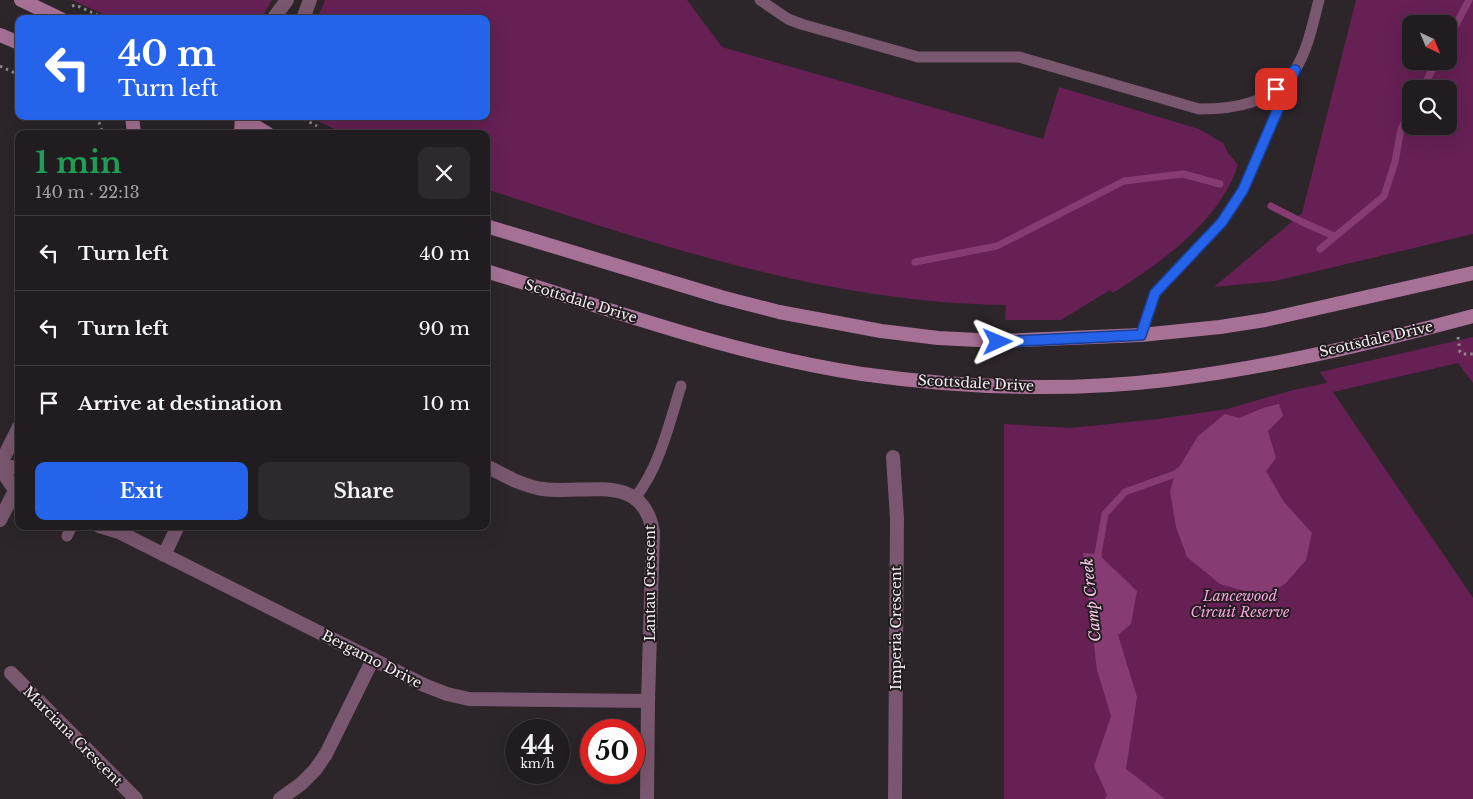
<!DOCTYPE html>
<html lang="en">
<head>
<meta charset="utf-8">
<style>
	:root { --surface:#211c20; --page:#2d292d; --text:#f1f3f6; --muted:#a2a1a5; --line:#3e3a3e; --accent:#2563eb }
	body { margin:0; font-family:"Libre Baskerville",serif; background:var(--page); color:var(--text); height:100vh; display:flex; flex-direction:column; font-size:19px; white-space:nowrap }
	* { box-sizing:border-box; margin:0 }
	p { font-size:16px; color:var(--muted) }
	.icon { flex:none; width:28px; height:28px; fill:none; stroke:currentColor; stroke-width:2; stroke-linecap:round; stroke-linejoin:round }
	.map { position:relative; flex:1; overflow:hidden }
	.sheet { position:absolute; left:15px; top:130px; width:475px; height:400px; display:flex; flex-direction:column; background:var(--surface); border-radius:10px; box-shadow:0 5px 20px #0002,0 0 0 1px var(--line) }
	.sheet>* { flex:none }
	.hud { position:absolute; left:15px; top:15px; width:475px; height:105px; border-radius:10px; box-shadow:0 5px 20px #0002,0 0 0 1px var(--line); background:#2563eb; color:#fff; overflow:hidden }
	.needle { width:32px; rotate:136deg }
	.tools { position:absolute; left:1402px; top:15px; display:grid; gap:10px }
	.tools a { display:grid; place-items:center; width:55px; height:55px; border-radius:10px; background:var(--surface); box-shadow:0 5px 20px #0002,0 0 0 1px var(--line); font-size:25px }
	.speed { position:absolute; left:505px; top:719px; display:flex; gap:10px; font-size:25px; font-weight:700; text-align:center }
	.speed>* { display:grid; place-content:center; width:65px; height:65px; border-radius:50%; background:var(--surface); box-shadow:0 5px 20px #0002,0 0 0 1px var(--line); line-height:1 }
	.speed small { font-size:12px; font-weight:400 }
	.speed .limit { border:8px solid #d22; background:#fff; color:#111 }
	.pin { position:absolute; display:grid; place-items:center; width:42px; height:42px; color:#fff; margin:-21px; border-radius:10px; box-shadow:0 2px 8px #0006 }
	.me { position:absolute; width:55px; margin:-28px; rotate:89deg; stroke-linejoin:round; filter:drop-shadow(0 0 4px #0008) }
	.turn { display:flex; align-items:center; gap:18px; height:105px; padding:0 20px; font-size:22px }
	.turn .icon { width:65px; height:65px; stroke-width:2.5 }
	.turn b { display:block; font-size:35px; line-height:42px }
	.round { display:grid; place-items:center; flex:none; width:52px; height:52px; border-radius:10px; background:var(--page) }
	.head { display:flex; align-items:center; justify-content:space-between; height:85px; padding:0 20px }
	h1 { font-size:30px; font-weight:700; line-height:38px; color:#1e9e55 }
	.action { display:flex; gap:10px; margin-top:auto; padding:10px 20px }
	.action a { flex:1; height:58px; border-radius:10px; background:var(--accent); color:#fff; font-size:20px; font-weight:700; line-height:58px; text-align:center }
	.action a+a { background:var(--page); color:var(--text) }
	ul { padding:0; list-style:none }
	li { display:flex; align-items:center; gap:15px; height:75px; padding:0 20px; border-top:1px solid var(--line) }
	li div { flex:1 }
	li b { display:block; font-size:19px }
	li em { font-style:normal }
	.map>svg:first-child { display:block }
	.green { fill:#662054; fill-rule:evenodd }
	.water { fill:#863c72 }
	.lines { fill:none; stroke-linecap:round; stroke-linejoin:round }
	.stream { stroke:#863c72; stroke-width:7 }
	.path { stroke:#8e888c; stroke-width:3; stroke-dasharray:2.5 4; stroke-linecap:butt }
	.service { stroke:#79576e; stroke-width:11 }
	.minor { stroke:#79576e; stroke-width:14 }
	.tertiary { stroke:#79576e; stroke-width:14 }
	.secondary { stroke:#a67195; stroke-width:14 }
	.route-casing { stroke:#184099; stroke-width:12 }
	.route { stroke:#2563eb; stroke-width:9 }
	.labels { text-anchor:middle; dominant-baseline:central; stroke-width:4; stroke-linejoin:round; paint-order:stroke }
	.street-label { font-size:14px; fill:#f5f0f3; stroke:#231c20 }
	.park-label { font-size:14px; font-style:italic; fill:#f6a3dc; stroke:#231c20 }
	.water-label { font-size:15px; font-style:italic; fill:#f9ceea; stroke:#231c20 }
</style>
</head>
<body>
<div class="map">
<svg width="1473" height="799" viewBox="0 0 1473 799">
	<rect width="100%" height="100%" fill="#2c252a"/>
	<path class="green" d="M72,0h200l-11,19h-147z
		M325,0h362l35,47 321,92 16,-52 140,42 24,14 5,10 10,12c-19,57 -76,97 -125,128l-3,-3 -49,30h-56l1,-15c-179,-2 -351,-61 -520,-116v-55h-141l-38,-18h179v-97h-169z
		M1356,0h117v234l-198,47 -61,6 88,-74zM1411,24h38v37h-38zM1411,89h38v37h-38z
		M1473,337v46l-15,-20 -125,29 140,206v201h-469v-375l67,4 87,-9 69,-10 66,-19 34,-7 -7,-11z"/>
	<path class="water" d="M1279,404l4,12 -15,15 8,27 -10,13 18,31 28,31 -6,27 -20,23 -20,14 -46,-13 -33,-27 -11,-30 -6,-36 5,-17 23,-38 27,-22 14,4 24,-10z
		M1083,553l15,1 39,37 -6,33 -13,11 19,62 -11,72 39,30h-60l2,-4 -13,-29 17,-50 -14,-46z"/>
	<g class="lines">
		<path class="stream" d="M1449,38l20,-38
			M1422,89l15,-28
			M1271,206l31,16 32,14
			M1320,249l64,-53 11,-34 6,-33 10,-20
			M915,262l82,-16 127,-65 59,-7 37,10
			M1099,561l-1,-7 7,-40 20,-22 50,-18 7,-5"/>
		<path class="path" d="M72,6l4,-1 30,14
			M0,66l19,9
			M97,116l6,18
			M298,116l19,10
			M1458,337l2,15 3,2h10"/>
		<path class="service" d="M760,0l28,19 13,5 117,33h101l180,52c37,0 74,-6 96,-39 13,-20 18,-48 24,-70
			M1141,335l14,-42 67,-71 21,-32 49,-113
			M635,498c25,-32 34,-74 46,-112
			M67,536l5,-10"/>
		<path class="minor" d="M273,19l14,-19
			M303,19l7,-19
			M893,457l4,62 -2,280
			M0,466l19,2
			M486,466c18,9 36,20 57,23 43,6 100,-18 110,43l-5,169 -1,98
			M0,468l15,22 4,2
			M99,526l20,6 305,153 23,9 22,5 179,2
			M164,555l14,-29
			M11,673l125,126
			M280,799l21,-15 14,-14 11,-16 47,-95"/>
		<path class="tertiary" d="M0,465l19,-38
			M0,520l19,-37"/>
		<path class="secondary" d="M21,0l40,19
			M0,35l19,8
			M132,116l2,18
			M242,118l26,16
			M241,134l1,-18
			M486,226l235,71 58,15 102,19 57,7 60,3 143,-6 79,-8 45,-7 208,-47
			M486,271c124,38 248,84 376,103 100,14 203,18 304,6 103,-12 206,-37 307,-64"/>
	</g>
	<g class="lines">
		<defs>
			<path id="route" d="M998,342l143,-7 14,-42 67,-71 21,-32 52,-120 -19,19"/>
		</defs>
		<use href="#route" class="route-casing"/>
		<use href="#route" class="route"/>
	</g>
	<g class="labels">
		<g class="street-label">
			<text transform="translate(581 301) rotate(17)">Scottsdale Drive</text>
			<text transform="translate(1376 339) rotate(-13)">Scottsdale Drive</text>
			<text transform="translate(976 383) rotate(3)">Scottsdale Drive</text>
			<text transform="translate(650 583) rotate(-90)">Lantau Crescent</text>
			<text transform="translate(896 628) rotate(-90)">Imperia Crescent</text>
			<text transform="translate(372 659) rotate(27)">Bergamo Drive</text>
			<text transform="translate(73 736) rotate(45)">Marciana Crescent</text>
		</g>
		<g class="park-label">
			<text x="1240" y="596">Lancewood<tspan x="1240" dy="16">Circuit Reserve</tspan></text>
		</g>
		<g class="water-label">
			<text transform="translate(1091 600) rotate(-96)">Camp Creek</text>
		</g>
	</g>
</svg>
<div class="tools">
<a><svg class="needle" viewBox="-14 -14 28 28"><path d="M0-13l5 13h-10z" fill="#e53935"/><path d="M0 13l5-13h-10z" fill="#a2a1a5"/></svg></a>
<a><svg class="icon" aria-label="search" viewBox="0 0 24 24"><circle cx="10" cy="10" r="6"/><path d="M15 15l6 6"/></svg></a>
</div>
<div class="speed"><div>44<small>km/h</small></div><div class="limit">50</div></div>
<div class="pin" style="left:1276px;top:89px;background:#d93025"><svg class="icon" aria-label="arrive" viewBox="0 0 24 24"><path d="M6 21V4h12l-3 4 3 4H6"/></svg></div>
<svg class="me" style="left:998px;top:342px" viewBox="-20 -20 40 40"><path d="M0-17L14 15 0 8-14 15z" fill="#2563eb" stroke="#fff" stroke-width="4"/></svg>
<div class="hud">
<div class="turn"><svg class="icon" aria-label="left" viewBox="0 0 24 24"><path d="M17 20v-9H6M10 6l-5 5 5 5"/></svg><div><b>40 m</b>Turn left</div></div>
</div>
<section class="sheet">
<div class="head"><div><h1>1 min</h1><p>140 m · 22:13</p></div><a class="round"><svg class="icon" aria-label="close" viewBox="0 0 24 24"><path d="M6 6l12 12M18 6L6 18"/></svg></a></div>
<ul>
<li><svg class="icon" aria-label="left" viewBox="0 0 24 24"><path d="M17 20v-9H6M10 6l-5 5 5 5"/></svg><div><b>Turn left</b></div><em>40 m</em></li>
<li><svg class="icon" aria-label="left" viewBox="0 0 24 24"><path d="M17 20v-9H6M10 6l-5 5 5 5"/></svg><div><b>Turn left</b></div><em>90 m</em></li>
<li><svg class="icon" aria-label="arrive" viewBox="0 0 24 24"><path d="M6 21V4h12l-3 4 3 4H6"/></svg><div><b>Arrive at destination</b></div><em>10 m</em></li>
</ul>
<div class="action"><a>Exit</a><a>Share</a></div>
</section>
</div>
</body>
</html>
